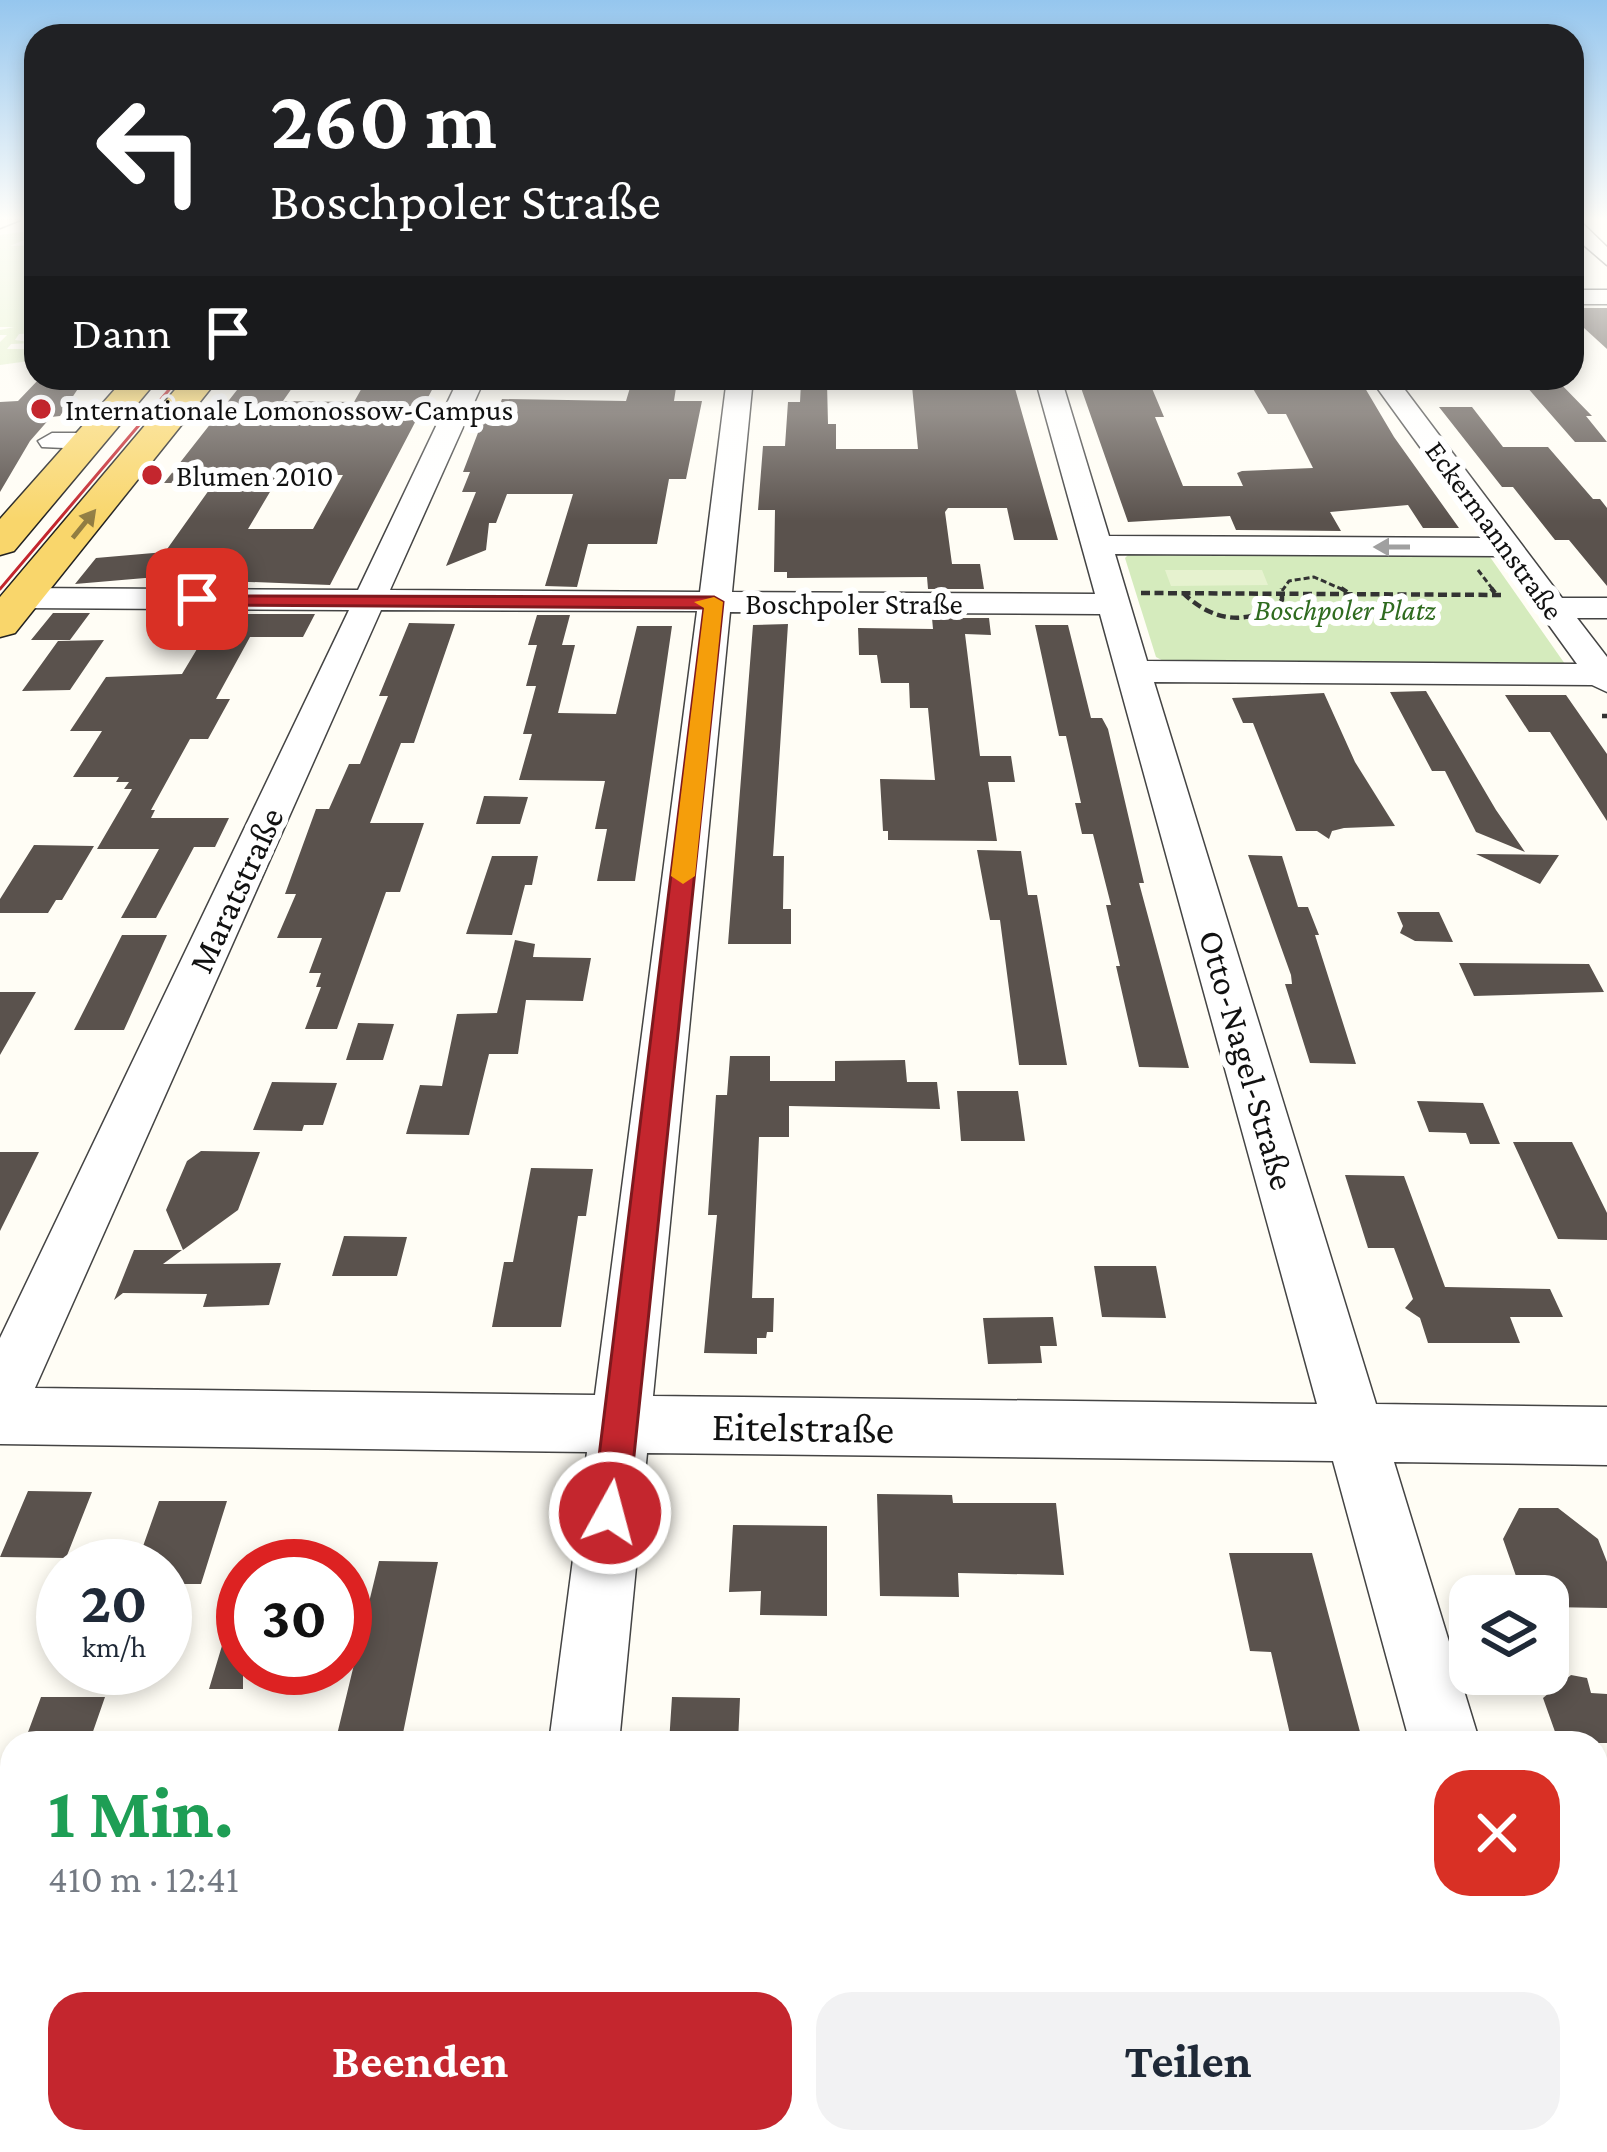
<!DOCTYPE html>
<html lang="de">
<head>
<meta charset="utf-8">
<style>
	:root { --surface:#fff; --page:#f2f2f3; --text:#1f2937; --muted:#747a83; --accent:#c4262e }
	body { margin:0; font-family:"Crimson Pro",serif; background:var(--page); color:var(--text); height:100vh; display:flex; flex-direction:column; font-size:45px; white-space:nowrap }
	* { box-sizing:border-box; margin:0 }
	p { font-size:39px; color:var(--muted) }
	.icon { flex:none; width:66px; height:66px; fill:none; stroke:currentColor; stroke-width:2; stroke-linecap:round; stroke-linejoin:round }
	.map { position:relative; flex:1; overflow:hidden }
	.sheet { position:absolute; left:0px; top:1731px; width:1608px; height:423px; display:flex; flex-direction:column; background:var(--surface); border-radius:36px 36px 0 0; box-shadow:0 6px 18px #0003 }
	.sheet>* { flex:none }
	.hud { position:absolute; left:24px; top:24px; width:1560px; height:366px; border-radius:36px; box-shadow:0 6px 18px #0003; background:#202124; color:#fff; overflow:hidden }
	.tools { position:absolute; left:1449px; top:1575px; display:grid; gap:24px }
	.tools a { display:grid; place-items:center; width:120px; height:120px; border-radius:24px; background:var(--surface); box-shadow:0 6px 18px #0003; font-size:60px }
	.speed { position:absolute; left:36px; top:1539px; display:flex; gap:24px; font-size:60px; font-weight:700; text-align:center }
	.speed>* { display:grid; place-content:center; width:156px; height:156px; border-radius:50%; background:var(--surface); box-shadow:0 6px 18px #0003; line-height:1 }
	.speed small { font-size:30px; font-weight:400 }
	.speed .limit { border:18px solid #d22; background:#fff; color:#111 }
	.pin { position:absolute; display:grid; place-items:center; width:102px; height:102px; color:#fff; margin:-51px; border-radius:24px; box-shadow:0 6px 18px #0006 }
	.me { position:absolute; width:132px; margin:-66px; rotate:7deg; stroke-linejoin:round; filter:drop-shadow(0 0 9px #0008) }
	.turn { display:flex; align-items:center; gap:42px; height:252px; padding:0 48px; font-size:54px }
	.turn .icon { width:156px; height:156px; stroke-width:2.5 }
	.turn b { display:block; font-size:84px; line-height:102px }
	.then { display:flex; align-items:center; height:114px; padding:0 48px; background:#0003; gap:24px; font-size:45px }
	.round { display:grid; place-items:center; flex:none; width:126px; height:126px; border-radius:36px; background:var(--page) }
	.head { display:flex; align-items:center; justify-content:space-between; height:204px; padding:0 48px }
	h1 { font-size:72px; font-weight:700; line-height:90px; color:#1e9e55 }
	.cta { display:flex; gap:24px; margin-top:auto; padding:24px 48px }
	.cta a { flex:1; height:138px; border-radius:36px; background:var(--accent); color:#fff; font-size:48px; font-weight:700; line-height:138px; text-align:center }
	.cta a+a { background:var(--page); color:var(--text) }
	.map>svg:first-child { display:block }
	.green { fill:#d5ebbd }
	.pitch { fill:#e6f2cf }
	.building { fill:#5a524d; fill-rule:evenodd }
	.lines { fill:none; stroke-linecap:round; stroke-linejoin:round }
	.minor-casing { stroke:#444; stroke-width:3 }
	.major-casing { stroke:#222; stroke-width:3 }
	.path-far1 { stroke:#333; stroke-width:3; stroke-dasharray:6 3; stroke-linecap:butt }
	.path { stroke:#333; stroke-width:4.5; stroke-dasharray:9 4.5; stroke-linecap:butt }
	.minor { fill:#fff; fill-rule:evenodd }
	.major { fill:#f9d66b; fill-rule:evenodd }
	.tram { stroke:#c4262e; stroke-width:3 }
	.oneway { fill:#917d42 }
	.oneway2 { fill:#a0a0a0 }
	.route { fill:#c4262e; stroke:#7f191e; stroke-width:3 }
	.slow { fill:#f59e0b }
	.poi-dot { fill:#c4262e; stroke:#fff; stroke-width:4.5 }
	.labels { text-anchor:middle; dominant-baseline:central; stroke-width:12; stroke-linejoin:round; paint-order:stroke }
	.far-poi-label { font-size:30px; fill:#111; stroke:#fff; text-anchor:start }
	.far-street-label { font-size:30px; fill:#111; stroke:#fff }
	.far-park-label { font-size:30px; font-style:italic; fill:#2f6b1f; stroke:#fff }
	.street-label { font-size:36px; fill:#111; stroke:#fff }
	.near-street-label { font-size:42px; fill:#111; stroke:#fff }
</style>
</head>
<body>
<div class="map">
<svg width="1607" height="2152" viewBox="0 0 1607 2152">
	<rect width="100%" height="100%" fill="#fffdf5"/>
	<path class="green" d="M1131,552l352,2 7,3 75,107 -398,-1 -11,-6 -31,-99z"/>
	<path class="pitch" d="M36,230v5l-26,11 26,-1v80l-12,3h12v5l-17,1 -4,6 21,3 -25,1 -4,5h29v11l-36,5v-23l7,-7h-7v-5l14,-3h-14v-92z
		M1165,570h97l6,15 -97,1z"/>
	<path class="building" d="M1572,308h35v41l-35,-32z
		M40,378h45l-25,38 -9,1 -21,24 -30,51v-90l18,-1z
		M1519,378h36l37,38h-6l21,26h-32z
		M256,381h41l-14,20 71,1 9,-16h71l-104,199 -185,-7 -70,6 21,-26 69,-6 49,-69h-50l73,-93h13zM280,475h63l-30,54h-65z
		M632,381h45l-3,20h28l-16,78h-17l-12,65h-69l-11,43 -32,-1 28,-92h-66l-11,29h-7l-3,27 -40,16 30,-74h-14l8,-20h-7l26,-68h11l2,-5 124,2z
		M801,383h26l1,41h8v25h82l-6,-63 102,-1 44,155h-44l-7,-32h-59l-3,4 7,52h28l4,25h-56l-1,-12 -140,1v-6h-13l1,-62h-17l5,-64h22l3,-44h12z
		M1080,385l71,1 13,31h-9l28,69h60l-6,-13 5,-2 71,-3 -27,-54h-18l-16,-27 113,1 29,49 65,91h-36l-15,-23 -78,7 11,19 -105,-1 -6,-14 -102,6z
		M1439,407h33l31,40h45l45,52h7l7,9v78l-38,-46h-14l-42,-53h-11z
		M53,613h37l-20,27h-39z
		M218,614h97l-12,23h-53l-34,62h14l-22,40h-18l-39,71h4l-4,8h78l-14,29h-21l-38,71h-35l38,-69h-62l35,-60h-8l5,-7h-13l3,-5h-46l29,-46h-32l36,-54 76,-3z
		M537,615h33l-8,30h13l-17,68 58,1 21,-88h35l-37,255h-38l10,-52h-12l10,-48 -86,-1 13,-46h-9l13,-48h-10l11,-41h-9z
		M932,618h57l2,17 -26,-1 15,122h31l4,26h-27l9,59 -109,-1v-9h-5l-3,-52 55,1 -7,-72h-18l-1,-25h-28l-4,-28h-18l-1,-27 75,1z
		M409,623l46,1 -41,119h-13l-31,80h54l-24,69h-14l-49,137h-32l16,-42h-5l5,-14h-12l13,-35h-45l19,-44h-11l31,-85h13l20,-45h11l28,-68h-9z
		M788,624l-15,232h11l-1,53h8v35h-63l25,-319z
		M1035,625h33l23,93h11l6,11 36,154h-5l50,185 -50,-1 -23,-101h4l-14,-61h5l-18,-71h-11l-7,-31h6l-15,-67h-7z
		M104,640l-34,50 -48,1 36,-50z
		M1426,691l70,119 29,42 -49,-20 -31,-61h-13l-42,-79z
		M1324,693l31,69 40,64 -51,2 -12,3 -3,8 -12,-8h-21l-43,-108h-10l-11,-25z
		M1505,695h61l41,59v67l-57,-89h-21z
		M484,796l44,1 -8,27h-44z
		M34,845l60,1 -32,54h-6l-8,13h-48v-14z
		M977,850l44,1 7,44h9l30,170h-48l-19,-145h-10z
		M1476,854l83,1 -19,29z
		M1248,855l34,1 16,51h10l11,28h-4l41,129 -46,-1 -25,-79h7l-1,-9z
		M492,856h46l-6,29h-7l-13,50 -46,-1z
		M1397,912h42l14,30 -38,-1 -15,-8 3,-7z
		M122,935h45l-43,95h-50z
		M515,940l20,4 -2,13 58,1 -8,43 -57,-1 -8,54h-29l-20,81 -63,-1 14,-49 22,1 15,-72 40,-1z
		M1459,963l130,1 15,28 -130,4z
		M0,992h36l-36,63z
		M358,1023l36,1 -11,36h-37z
		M730,1056h40v25h65v-20l70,-1 2,22h30l3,27 -151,-3v31h-30l-7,161h22l-1,34h-6l-1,6h-9v16l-53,-1 13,-138h-9l8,-120h11z
		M272,1082l65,1 -14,42h-19l-2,6 -49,-1z
		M957,1091h61l7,50h-64z
		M1417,1101l66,2 17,41h-30l-4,-11 -37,-1z
		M1513,1142h59l35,71v27l-49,-1z
		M201,1151l59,1 -22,58 -55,40 -17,-40 21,-49z
		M0,1152h39l-39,79z
		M531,1168l62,1 -7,47h-8l-17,111h-69l12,-65h9z
		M1345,1175l59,1 41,111 105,2 13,28h-53l10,26h-92l-8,-25 -15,-10 8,-9 -19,-51h-26z
		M344,1236l63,1 -10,39h-65z
		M134,1250h48l-19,14 118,-1 -12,42 -66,2 4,-13 -84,-1 -9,7z
		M1094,1266h62l10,52 -64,-1z
		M1053,1317l4,29h-17l2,17 -54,1 -5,-46z
		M28,1491l64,1 -26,66 -66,-1z
		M877,1494l75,1 1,8h103l8,72 -106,-2 1,24 -79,-1z
		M159,1501h68l-26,83h-36v-18h-29z
		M1519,1508h39l40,31 9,23v46l-59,-1v-11h-25l-20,-57z
		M733,1525l94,1v90l-67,-1 1,-24 -32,1z
		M1229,1553h83l51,190h-71l-21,-91 -21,-1z
		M379,1561l59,1 -37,181h-66z
		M236,1599l7,1v89h-34z
		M1571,1675l16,3 4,15 16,1v49h-48l-16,-45z
		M41,1697h64l-16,46h-65z
		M672,1697l68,1 -2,45h-69z"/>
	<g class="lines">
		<defs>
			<path id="minor" d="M0,220h20l-20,8z
				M1572,220h7l28,27v18l-35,-30z
				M1572,290h35v14h-35z
				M459,378h26l-95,212 310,2 27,-214h26l-21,214 363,2 -60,-216h26l48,158 377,2 -116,-160h26l166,220h45v20h-30l30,39v35l-15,-7 -438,-3 222,722 231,3v58l-213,-3 86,281h-70l-77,-282 -686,-8 -28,290h-70l38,-291 -587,-8v-106l349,-728 -327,-2 -16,-10 16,-10 336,2zM1115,554l384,2 78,108 -430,-3zM381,610l316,1 -102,784 -560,-7zM730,612l370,2 217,790 -664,-8z
				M52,433h35l14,8 -14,8 -45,-2 -4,-6z
				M1596,2126l10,26h-84l-3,-10h77z
				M496,2142h84l-1,10h-84z"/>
			<path id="major" d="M125,378h34l-145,173 -14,4v-36z
				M185,378h34l-204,255 -15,4v-40z"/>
		</defs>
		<use href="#minor" class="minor-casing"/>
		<use href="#major" class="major-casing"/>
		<path class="path-far1" d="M1478,570l16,21
			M1282,591l7,-10 25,-4 32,14"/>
		<path class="path" d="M1341,588l6,4
			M1491,588l4,5
			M1141,593l364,2
			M1183,593c30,29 66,34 99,7v-12
			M1602,716h5"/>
		<use href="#minor" class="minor"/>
		<use href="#major" class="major"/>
		<path class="tram" d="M0,589l179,-211"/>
	</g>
	<defs><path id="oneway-solid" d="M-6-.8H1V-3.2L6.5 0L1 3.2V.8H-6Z" transform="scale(3)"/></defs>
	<use class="oneway" href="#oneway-solid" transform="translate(84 524) rotate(-51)"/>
	<use class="oneway2" href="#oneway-solid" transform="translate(1392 547) rotate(-180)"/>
	<linearGradient id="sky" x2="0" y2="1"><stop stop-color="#95c6ee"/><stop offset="0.42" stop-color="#fffefa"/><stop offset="1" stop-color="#fffefa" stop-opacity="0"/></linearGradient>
	<rect width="1607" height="521" fill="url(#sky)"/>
	<path class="route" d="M191,596l523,1 9,5 -95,911 -6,12 -12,6 -13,-6 -5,-12 112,-905 -507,-3 -9,-6z"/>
	<path class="slow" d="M714,597l9,5 -28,274 -12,8 -12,-8 33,-268 -10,-6z"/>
	<g class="poi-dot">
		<circle cx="41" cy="409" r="12"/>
		<circle cx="152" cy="475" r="12"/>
	</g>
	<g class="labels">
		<g class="far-poi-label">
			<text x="65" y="409">Internationale Lomonossow-Campus</text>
			<text x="176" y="475">Blumen 2010</text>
		</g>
		<g class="far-street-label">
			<text transform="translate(1495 530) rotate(54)">Eckermannstraße</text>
			<text x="854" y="603">Boschpoler Straße</text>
		</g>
		<g class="far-park-label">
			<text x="1345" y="609">Boschpoler Platz</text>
		</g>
		<g class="street-label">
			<text transform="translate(236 890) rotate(-65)">Maratstraße</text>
			<text transform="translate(1247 1060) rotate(74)">Otto-Nagel-Straße</text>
		</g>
		<g class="near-street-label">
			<text transform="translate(803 1427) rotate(1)">Eitelstraße</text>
		</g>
	</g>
</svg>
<div class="tools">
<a><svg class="icon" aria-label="layers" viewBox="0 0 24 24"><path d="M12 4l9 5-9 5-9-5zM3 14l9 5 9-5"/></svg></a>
</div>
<div class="speed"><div>20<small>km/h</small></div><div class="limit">30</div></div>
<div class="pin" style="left:197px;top:599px;background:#d93025"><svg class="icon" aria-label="arrive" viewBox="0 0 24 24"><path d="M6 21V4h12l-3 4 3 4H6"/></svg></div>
<svg class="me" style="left:610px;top:1513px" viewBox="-20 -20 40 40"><circle r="17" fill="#c4262e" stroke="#fff" stroke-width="3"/><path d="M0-11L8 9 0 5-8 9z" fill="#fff"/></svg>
<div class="hud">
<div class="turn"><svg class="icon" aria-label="left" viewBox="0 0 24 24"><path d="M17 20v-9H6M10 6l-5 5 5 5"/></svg><div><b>260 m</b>Boschpoler Straße</div></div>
<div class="then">Dann<svg class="icon" aria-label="arrive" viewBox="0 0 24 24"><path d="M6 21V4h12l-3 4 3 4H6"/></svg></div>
</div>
<section class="sheet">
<div class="head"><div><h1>1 Min.</h1><p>410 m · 12:41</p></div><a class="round" style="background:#d93025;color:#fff"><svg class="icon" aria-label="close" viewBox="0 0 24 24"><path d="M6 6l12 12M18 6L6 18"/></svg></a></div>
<div class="cta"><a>Beenden</a><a>Teilen</a></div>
</section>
</div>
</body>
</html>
